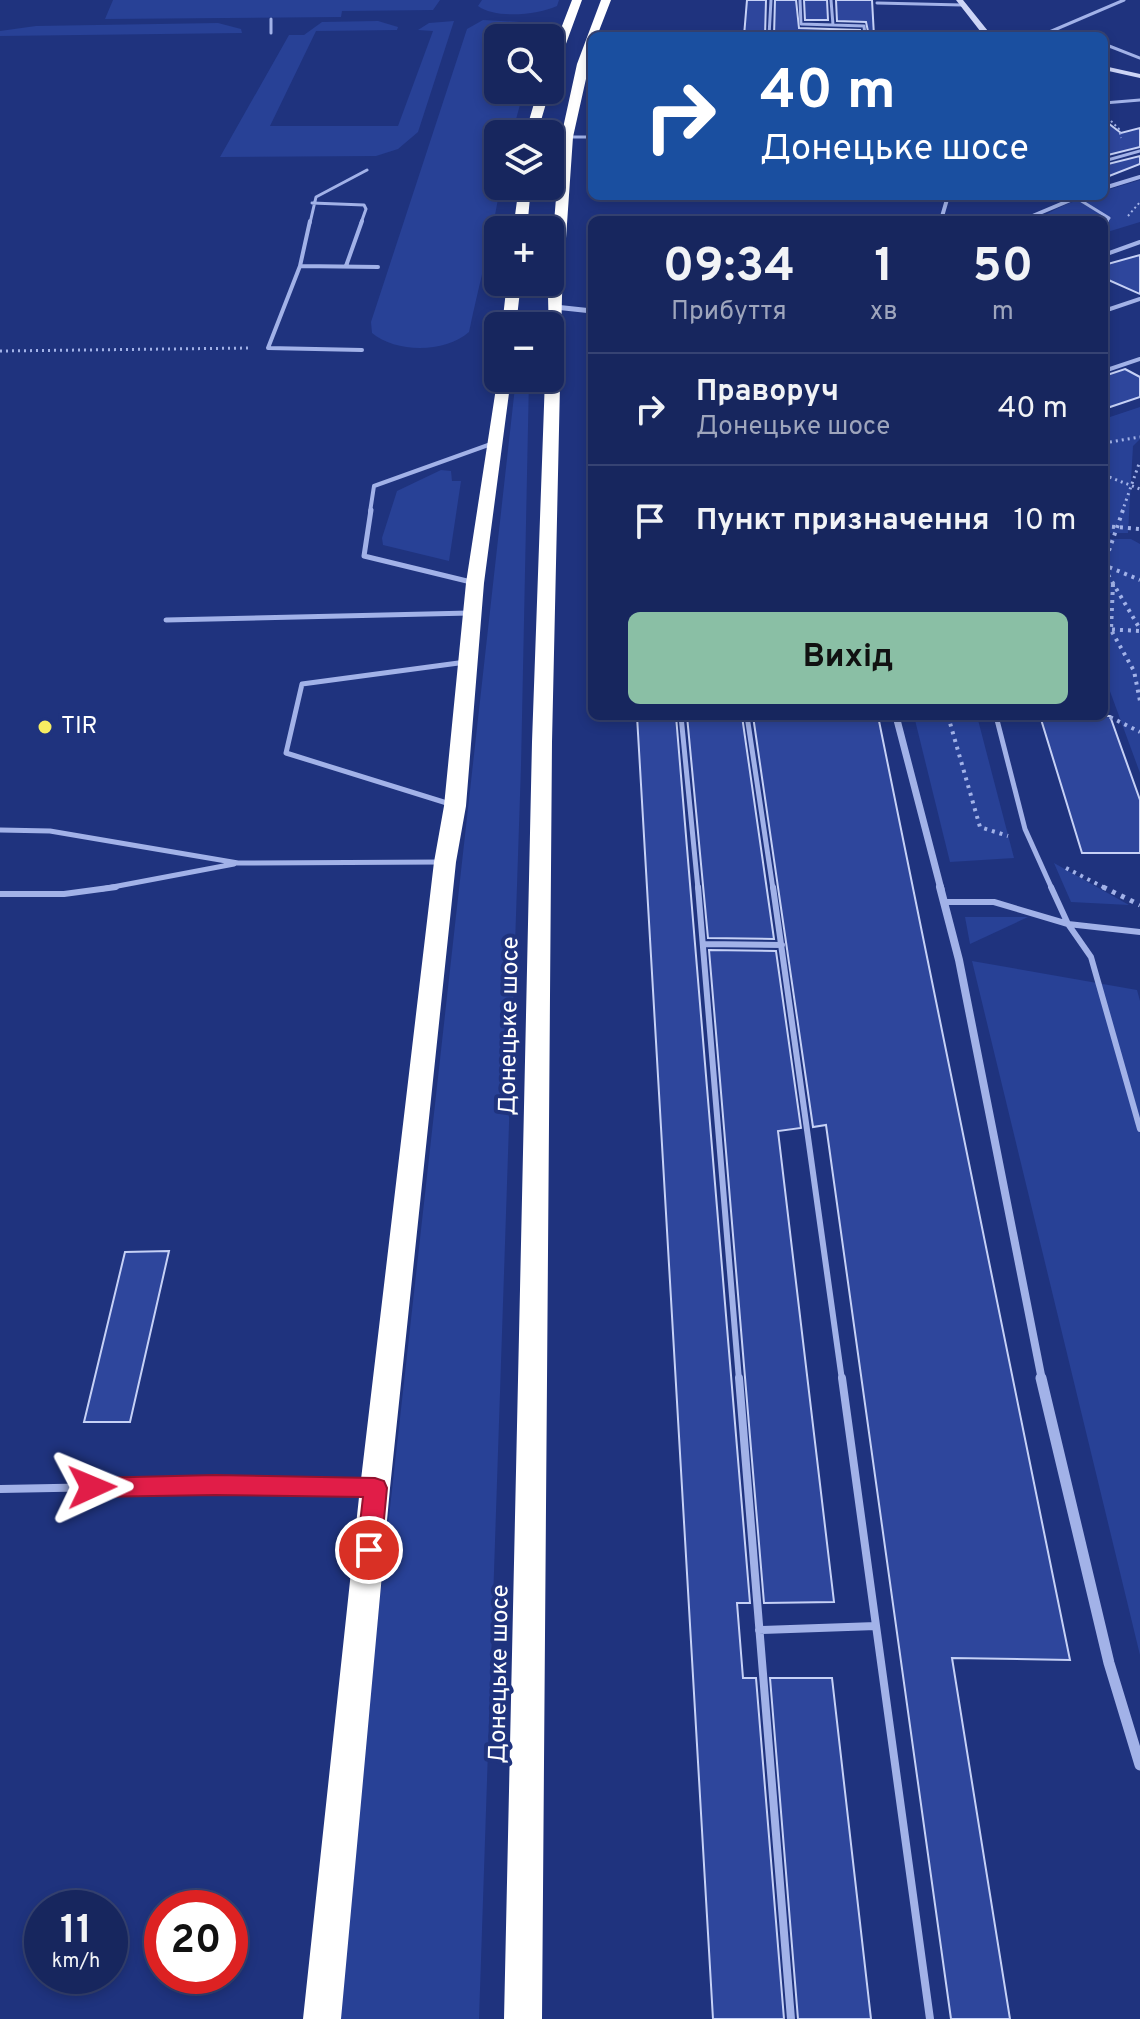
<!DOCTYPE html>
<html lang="uk">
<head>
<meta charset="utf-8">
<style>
	:root { --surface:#17265e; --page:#202e64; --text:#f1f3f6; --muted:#9ea5bc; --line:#364373; --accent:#8abfa5 }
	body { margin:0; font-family:Overpass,sans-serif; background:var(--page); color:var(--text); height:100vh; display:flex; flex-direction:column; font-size:30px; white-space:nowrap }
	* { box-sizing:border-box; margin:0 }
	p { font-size:26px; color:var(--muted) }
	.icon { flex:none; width:44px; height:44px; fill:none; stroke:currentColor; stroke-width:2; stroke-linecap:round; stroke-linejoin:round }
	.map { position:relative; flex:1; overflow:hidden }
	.drawer { position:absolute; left:588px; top:216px; width:520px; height:504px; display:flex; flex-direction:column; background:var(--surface); border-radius:12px; box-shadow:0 4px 12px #0003,0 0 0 2px var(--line) }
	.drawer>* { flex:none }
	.hud { position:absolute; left:588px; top:32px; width:520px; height:168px; border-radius:12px; box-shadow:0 4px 12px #0003,0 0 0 2px var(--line); background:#1a4fa0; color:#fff; overflow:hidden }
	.fabs { position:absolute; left:484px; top:24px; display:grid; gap:16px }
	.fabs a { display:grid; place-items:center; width:80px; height:80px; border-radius:12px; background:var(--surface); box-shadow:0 4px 12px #0003,0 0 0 2px var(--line); font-size:40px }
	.speed { position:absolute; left:24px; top:1890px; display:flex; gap:16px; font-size:40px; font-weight:700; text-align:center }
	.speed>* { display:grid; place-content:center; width:104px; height:104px; border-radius:50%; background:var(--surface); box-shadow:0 4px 12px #0003,0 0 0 2px var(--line); line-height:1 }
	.speed small { font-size:20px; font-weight:400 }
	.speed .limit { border:12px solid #d22; background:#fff; color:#111 }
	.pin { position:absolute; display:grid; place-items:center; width:68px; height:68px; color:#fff; margin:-34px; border:4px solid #fff; border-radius:50%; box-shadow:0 2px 8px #0007 }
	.me { position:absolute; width:88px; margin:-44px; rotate:89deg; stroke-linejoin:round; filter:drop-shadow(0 0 6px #0008) }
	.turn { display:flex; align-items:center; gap:28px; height:168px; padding:0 40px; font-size:36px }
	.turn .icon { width:104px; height:104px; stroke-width:2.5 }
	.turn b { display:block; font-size:56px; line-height:68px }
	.eta { display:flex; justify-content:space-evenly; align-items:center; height:136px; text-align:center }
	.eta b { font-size:48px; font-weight:700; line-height:56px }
	.action { display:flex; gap:16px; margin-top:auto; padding:16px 40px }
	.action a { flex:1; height:92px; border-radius:12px; background:var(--accent); color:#111; font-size:32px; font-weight:700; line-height:92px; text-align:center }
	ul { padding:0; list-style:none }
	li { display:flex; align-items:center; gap:24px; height:112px; padding:0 40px; border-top:2px solid var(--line) }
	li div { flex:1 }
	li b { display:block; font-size:30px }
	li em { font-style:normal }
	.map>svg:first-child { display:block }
	.green { fill:#284196 }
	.building { fill:#2e469c; stroke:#c6d1f6; stroke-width:2 }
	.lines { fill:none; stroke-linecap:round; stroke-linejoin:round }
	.path-far3 { stroke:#a2b2e8; stroke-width:2; stroke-dasharray:2 3; stroke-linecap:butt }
	.path-far2 { stroke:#a2b2e8; stroke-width:3; stroke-dasharray:2 4; stroke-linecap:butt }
	.path-far1 { stroke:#a2b2e8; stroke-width:4; stroke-dasharray:3 5; stroke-linecap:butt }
	.path { stroke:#a2b2e8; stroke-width:5; stroke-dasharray:4 6; stroke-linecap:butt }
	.lane-far4 { stroke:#a2b2e8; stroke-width:3 }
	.lane-far3 { stroke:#a2b2e8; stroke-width:4 }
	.lane-far2 { stroke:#a2b2e8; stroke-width:5 }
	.lane-far1 { stroke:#a2b2e8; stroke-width:6 }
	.lane { stroke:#a2b2e8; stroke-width:8 }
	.street-far4 { stroke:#a2b2e8; stroke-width:4 }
	.street-far3 { stroke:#a2b2e8; stroke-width:5 }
	.street-far2 { stroke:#a2b2e8; stroke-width:7 }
	.street-far1 { stroke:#a2b2e8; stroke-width:8 }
	.street { stroke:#a2b2e8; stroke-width:11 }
	.secondary { fill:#cdd5f6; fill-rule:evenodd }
	.highway { fill:#fff; fill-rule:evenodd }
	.route { fill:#e11d48; stroke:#92132f; stroke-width:2 }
	.poi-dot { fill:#f6ed62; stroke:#1f337e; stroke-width:3 }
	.labels { text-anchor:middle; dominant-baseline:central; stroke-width:8; stroke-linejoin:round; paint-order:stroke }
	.poi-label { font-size:24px; fill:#fff; stroke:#1f337e; text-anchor:start }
	.street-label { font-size:24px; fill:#fff; stroke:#1f337e }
</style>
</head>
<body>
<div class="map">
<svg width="1140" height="2019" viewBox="0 0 1140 2019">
	<rect width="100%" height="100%" fill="#1f337e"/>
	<path class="green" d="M113,0h327l-7,10 -91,1 -1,6 -236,2z
		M482,0h77l-2,6c-19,9 -62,13 -79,0z
		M483,20l55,3 4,15h-44v52h26l-12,44h-14v52h2c-7,49 -21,97 -31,146 -24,21 -73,21 -97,1l-1,-11 96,-293z
		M378,21l20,6 -1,3 -81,1 -46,95h128l35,-95 -15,-1 11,-7 25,-2 -36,111 -20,17 -22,7 -156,1 69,-122h15l18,-13z
		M218,23l23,6 1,4 -242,3v-5l36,-5z
		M1140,180v42l-36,11v-13h-68c22,-12 42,-24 68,-24v-5z
		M516,378h13l-8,388 -42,1253h-146z
		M1140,407v32l-7,7 -5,87h-24v-114z
		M441,470l10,1 1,10h9l-12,80 -66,-16 -1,-7 15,-47z
		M1104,539h27l9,5v229l-36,-98z
		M914,716h63l37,142 -64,4z
		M1054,863l75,42 -58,-3z
		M965,917h63l-58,27z
		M972,961l165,29 3,11v654z"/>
	<path class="building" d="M747,0h19l-1,36h-21z
		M775,0h21l3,28 61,2v6h-86z
		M804,0h23l1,20h-23z
		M836,0h36l2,36h-5l-3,-14 -29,-1z
		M1104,120l17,13 19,-5v19l-36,9z
		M1140,156v8l-36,14v-13z
		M1140,255v39l-36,-16v-13z
		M1125,369l15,8v20l-36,12v-33z
		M637,716h39l74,887h-13l6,75h13l28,341h-71z
		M687,716h55l32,223 -66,-1z
		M753,716h125l192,944 -118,-2 58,361h-59l-125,-894 -13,2z
		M1040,716h70l30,84v53h-58z
		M709,950l67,1 25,177 -23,3 56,471 -70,1z
		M169,1251l-39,171h-46l41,-170z
		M770,1678h62l39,341h-73z"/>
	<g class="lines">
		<path class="path-far3" d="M1111,121l8,8 2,9
			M1128,216l12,-14"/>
		<path class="path-far2" d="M0,351l251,-3
			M1104,443l36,-6
			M1104,475l36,14
			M1122,512l18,-51"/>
		<path class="path-far1" d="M1123,510l-19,55 36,15
			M1104,526l36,3
			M1104,568l36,61
			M1113,584l-2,46 23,41 6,30
			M1104,629l36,2
			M948,716l32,111 28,9
			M1110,717l30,15
			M1066,868l41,21"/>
		<path class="path" d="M1103,887l37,18"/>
		<path class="lane-far4" d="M800,0l1,24 63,2 1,10
			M831,0l2,25
			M877,3l85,2
			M271,19v14
			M1056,31l30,5
			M769,36l2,-36
			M1040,36l84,-36
			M1104,44l36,14
			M1104,103l36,-3
			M567,137h25
			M1104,161l36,-10
			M1075,197l34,21 -4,5
			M312,203l52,2 2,4 -5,14
			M310,223l6,-26 51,-27"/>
		<path class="lane-far3" d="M1104,224l3,-3
			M1104,255l36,-13
			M300,266l10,-45
			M346,266l16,-45
			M1104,311l36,-12
			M362,350l-94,-2 32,-82 78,1
			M1104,371l36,-12
			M370,512l4,-26 117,-42"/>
		<path class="lane-far2" d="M371,510l-7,46 107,26
			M166,620l304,-7
			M681,716l17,173
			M747,716l26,173
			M996,716l29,113 27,60
			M450,804l-164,-51 16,-69 164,-22
			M0,830l50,1 188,32 204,-1
			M102,889l132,-25"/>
		<path class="lane-far1" d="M698,887l41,493
			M773,887l69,493
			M1051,887l17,37 23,33 49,172
			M0,894h64l52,-7
			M946,902h48l74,22 72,8
			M704,944l78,1"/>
		<path class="lane" d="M739,1378l52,641
			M842,1378l88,641
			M0,1489l215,-4 153,3
			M759,1630l117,-4"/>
		<path class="street-far4" d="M1104,188l36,-11
			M941,220l7,-24
			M1023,220l57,-24"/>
		<path class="street-far3" d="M555,307l37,4"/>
		<path class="street-far2" d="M896,716l45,173"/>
		<path class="street-far1" d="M940,887l19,73 83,420"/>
		<path class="street" d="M1041,1378l68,285 31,102"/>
		<path class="secondary" d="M956,0h7l29,36h-8z
			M1104,66l36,8v4l-36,-8z"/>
		<path class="highway" d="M572,0h10l-26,71 -6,3v-17z
			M601,0h10l-14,36h-5v16l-19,85 -11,159 -10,446 -10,1277h-38l28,-1277 13,-364h5l-2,-82 13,-159 16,-73z
			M538,90h12l-13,44h-12z
			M519,186h12l-4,44h-14z
			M507,282h14l-5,44h-14z
			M498,375v3h13l-27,205 -18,223 -10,56 -66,626 -49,531h-38l57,-531 74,-626 10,-56 22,-223z"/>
	</g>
	<path class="route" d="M215,1475l160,3 9,3 3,7 -6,62 -3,7 -9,3 -8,-3 -4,-7 6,-53 -148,-2 -123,2 -8,-3 -4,-7 4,-6 8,-3z"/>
	<circle class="poi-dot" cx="45" cy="727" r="8"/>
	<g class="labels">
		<g class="poi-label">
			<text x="61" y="727">TIR</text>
		</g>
		<g class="street-label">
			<text transform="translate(510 1026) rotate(-89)">Донецьке шосе</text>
			<text transform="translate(500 1674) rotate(-89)">Донецьке шосе</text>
		</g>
	</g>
</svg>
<div class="fabs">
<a><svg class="icon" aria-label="search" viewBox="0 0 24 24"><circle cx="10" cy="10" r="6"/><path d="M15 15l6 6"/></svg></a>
<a><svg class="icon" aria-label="layers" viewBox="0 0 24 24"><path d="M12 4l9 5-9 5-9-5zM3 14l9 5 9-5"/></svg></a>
<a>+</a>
<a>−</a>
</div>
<div class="speed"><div>11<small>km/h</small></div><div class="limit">20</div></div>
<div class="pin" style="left:369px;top:1550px;background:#d93025"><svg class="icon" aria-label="arrive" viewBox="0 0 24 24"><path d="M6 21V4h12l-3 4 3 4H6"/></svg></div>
<svg class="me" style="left:92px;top:1487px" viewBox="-20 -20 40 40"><path d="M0-17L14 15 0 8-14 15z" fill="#e11d48" stroke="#fff" stroke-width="4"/></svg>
<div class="hud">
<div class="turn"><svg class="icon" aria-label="right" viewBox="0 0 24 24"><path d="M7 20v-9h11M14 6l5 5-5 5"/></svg><div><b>40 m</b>Донецьке шосе</div></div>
</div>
<section class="drawer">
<div class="eta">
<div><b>09:34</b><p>Прибуття</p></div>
<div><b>1</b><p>хв</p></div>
<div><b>50</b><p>m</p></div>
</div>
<ul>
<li><svg class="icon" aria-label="right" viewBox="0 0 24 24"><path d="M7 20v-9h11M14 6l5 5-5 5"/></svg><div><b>Праворуч</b><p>Донецьке шосе</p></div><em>40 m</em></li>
<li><svg class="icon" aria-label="arrive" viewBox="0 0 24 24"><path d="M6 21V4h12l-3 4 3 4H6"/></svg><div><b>Пункт призначення</b></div><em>10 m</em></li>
</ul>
<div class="action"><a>Вихід</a></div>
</section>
</div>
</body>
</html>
